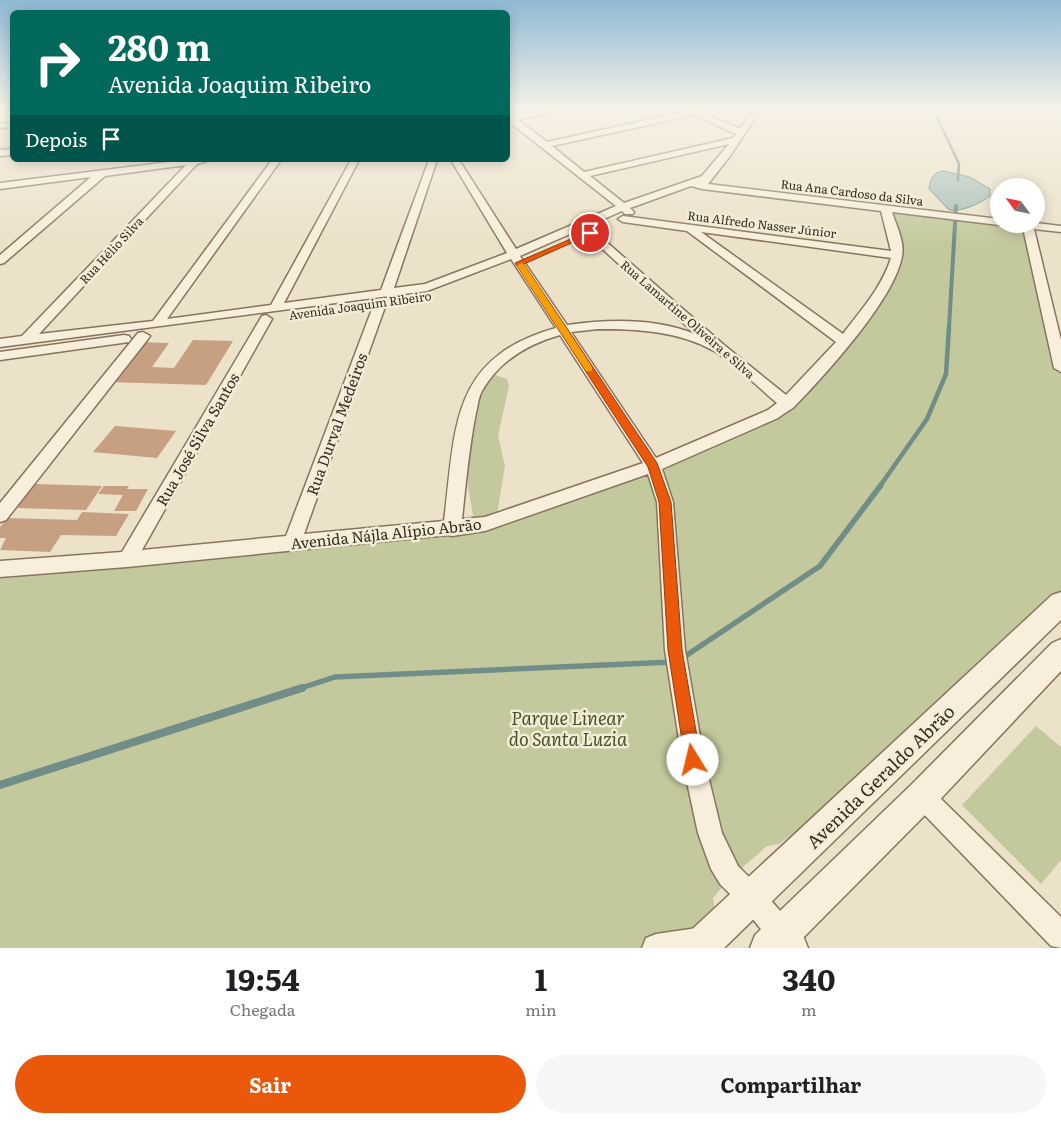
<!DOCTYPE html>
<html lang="pt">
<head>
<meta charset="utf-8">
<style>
	:root { --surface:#fff; --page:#f6f6f6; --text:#202124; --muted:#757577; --accent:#ea580c }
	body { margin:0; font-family:Literata,serif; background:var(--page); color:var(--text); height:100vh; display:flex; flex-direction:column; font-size:19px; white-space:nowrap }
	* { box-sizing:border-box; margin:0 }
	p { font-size:16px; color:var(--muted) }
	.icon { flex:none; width:28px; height:28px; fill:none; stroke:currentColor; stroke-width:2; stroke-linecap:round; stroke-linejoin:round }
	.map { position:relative; height:948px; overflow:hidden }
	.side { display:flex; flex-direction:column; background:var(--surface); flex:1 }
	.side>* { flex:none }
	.banner { position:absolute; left:10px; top:10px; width:500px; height:152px; border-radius:8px; box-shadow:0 2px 12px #0003; background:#00695c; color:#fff; overflow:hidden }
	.needle { width:32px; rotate:303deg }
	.controls { position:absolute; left:990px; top:178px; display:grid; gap:10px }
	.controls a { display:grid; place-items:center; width:55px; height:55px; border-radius:50%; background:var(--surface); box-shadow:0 2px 12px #0003; font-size:25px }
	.pin { position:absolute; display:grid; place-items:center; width:42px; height:42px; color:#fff; margin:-21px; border:2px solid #fff; border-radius:50%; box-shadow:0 1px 5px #0007 }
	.me { position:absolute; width:55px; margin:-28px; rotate:351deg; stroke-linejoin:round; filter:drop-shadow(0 0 4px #0008) }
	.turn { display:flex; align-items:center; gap:18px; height:105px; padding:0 15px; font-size:22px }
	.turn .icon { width:65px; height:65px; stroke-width:2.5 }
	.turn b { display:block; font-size:35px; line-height:42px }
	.then { display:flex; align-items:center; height:48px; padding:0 15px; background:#0003; gap:10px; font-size:19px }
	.eta { display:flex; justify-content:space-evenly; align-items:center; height:85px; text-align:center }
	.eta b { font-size:30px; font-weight:700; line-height:35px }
	.button { display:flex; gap:10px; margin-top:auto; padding:10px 15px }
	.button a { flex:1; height:58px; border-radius:30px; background:var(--accent); color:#fff; font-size:20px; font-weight:700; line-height:58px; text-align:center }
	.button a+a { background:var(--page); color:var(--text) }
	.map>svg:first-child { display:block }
	.green { fill:#c4c99d }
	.water { fill:#a9c0b9; stroke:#708e87 }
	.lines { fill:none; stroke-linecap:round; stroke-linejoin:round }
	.stream-far4 { stroke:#708e87; stroke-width:2.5 }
	.stream-far3 { stroke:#708e87; stroke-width:4 }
	.stream-far2 { stroke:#708e87; stroke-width:4.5 }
	.stream-far1 { stroke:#708e87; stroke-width:5.5 }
	.stream { stroke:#708e87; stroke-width:8 }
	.building { fill:#c79f81 }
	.minor-casing { stroke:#87745f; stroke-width:3 }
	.tertiary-casing { stroke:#87745f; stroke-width:3 }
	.minor { fill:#f7efdb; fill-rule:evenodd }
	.tertiary { fill:#f7efdb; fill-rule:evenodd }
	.route { fill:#ea580c; stroke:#983908 }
	.slow { fill:#f59e0b }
	.labels { text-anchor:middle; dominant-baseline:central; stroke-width:5; stroke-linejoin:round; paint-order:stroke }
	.far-street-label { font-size:12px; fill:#382c21; stroke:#f3ecd8 }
	.street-label { font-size:15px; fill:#382c21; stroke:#f3ecd8 }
	.near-park-label { font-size:18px; font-style:italic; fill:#485329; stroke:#f3ecd8 }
	.near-street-label { font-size:18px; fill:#382c21; stroke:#f3ecd8 }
</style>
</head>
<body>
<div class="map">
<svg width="1061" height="948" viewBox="0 0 1061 948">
	<rect width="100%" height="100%" fill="#ece1c9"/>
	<path class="green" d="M886,210l142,15 33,143v231l-239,213 -43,32 -12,2 -40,35 -14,17 4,26 -9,24h-708v-379l475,-44 -7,-38v-61l19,-48 5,-4 15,5 2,7 -11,50 7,30 -9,54 276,-106 72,-73 53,-86z
		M1036,726l25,21v113l-20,24 -79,-79z"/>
	<path class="water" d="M943,171l27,6 20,12v7c-11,8 -28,16 -41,14l-20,-21c1,-9 4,-17 14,-18z"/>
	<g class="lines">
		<path class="stream-far4" d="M933,109l26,55 -1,16"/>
		<path class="stream-far3" d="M949,328l7,-122"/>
		<path class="stream-far2" d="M880,486l47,-67 19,-45 3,-47"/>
		<path class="stream-far1" d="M681,659l139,-93 61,-81
			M298,689l37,-12 338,-15"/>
		<path class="stream" d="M0,785l302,-97"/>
	</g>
	<path class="building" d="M193,340l40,1 -27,44 -97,-3 30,-40 30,1 -17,24 22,1z
		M115,426l61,5 -19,27 -64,-6z
		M35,484l67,2 -16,24 -69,-2z
		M104,486h25l-2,3h21l-12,22h-22l9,-16 -25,-1z
		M82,512l47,2 -13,22 -55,-1 -11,17 -50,-2 6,-12h-6v-11l7,-9 70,2z"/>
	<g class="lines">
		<defs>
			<path id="minor" d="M548,109h17l-47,11 29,22 141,-31 2,-2h24l-11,4 37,16 13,-20h8l-31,47 -22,28 291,35v5h4l-4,1 -107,-13c4,13 13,30 10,44 -7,43 -78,120 -108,151 -4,3 -11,7 -16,11l-116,51 11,33 12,148 19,109 18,74 16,33 23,23 43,49 4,10h-32l-33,-41 -23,-23 -9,-15 -13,-36 -16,-74 -17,-109 -8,-148 -9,-28 -163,57 -33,5 -4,-1 -321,32 -127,10v-16l122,-9 140,-236 4,-1 6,4 -130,231 144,-14 88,-232 6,-4 6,4 -82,230 140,-13c12,-93 5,-163 112,-193l-45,-69 -84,32 -427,56v-8l22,-3 164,-171 -81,11 -101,87 -4,1v-9l91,-78 -91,12v-6l185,-23h26l-14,4 -158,170 114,-13 119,-161h9l-114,159 104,-14 80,-145h8l-75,143 97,-13 48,-130h8l-43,128 31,-4 82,-31 -56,-93h8l57,89 100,-43 -108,-85v-7l5,2zM694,115l42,19 -3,4 -149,34 -32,-26zM729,144l-27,32 -78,27 -34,-27zM691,186l11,3 179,22 10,40 -268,-35 -5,3 5,3 64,9 149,111 -50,53 -62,-50 -130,-114 -4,-1 -5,3 110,101c-40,-16 -86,-15 -128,-9l-47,-69 102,-45 3,3h8l1,-2 -4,-4zM701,232l190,26c-9,29 -30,52 -48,76zM598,329c39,0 81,2 116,22 20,12 45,37 63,52l-9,7 -112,48 -85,-126zM560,335l83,128 -158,54 -23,2c4,-36 7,-71 14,-106 2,-7 2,-15 6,-22 17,-30 46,-47 78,-56z
				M12,123v4l-12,1v-4z
				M12,149v6l-12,1v-6z
				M1036,223l25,3v6l-27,-3 27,111v32l-7,-4 -31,-140 -14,-4z
				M143,332l7,4 -2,3 -142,181 -6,2v-19l138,-170z
				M124,335l5,1 2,3 -2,3 -129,18v-8z
				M922,784l8,4 131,129v31l-10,-2 -137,-142 -4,-8 4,-8z
				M704,927l10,4 4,10 -3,7h-73l4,-10 10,-4z"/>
			<path id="tertiary" d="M1061,592v28l-337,328h-43l5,-13 366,-340z
				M1061,639v32l-128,136 -140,141h-43l5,-13 156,-150 141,-142z"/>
		</defs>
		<use href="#minor" class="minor-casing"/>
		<use href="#tertiary" class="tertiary-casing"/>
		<use href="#minor" class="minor"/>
		<use href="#tertiary" class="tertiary"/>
	</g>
	<linearGradient id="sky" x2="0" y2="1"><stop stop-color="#8fb9d5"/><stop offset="0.45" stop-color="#f6f2e7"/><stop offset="1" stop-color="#f6f2e7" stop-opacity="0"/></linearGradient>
	<rect width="1061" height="242" fill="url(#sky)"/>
	<path class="route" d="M587,232l7,1 -70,31 133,199 14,39 11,148 19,110 -2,5 -6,2 -5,-2 -3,-5 -17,-110 -9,-148 -11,-35 -133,-204z"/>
	<path class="slow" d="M521,263l3,1 68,103v4h-6l-69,-105z"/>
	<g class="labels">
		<g class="far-street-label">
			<text transform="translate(852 192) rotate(7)">Rua Ana Cardoso da Silva</text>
			<text transform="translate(762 224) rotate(7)">Rua Alfredo Nasser Júnior</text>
			<text transform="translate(111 250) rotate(-47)">Rua Hélio Silva</text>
			<text transform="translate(360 305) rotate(-8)">Avenida Joaquim Ribeiro</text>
			<text transform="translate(688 319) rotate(41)">Rua Lamartine Oliveira e Silva</text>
		</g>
		<g class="street-label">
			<text transform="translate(336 424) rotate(-70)">Rua Durval Medeiros</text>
			<text transform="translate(197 439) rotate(-60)">Rua José Silva Santos</text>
			<text transform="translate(386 533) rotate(-6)">Avenida Nájla Alípio Abrão</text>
		</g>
		<g class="near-park-label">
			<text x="568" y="717">Parque Linear<tspan x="568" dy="21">do Santa Luzia</tspan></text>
		</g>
		<g class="near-street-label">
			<text transform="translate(880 776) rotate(-44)">Avenida Geraldo Abrão</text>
		</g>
	</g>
</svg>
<div class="controls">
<a><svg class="needle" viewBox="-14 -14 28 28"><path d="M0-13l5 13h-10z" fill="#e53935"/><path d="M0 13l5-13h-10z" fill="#757577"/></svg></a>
</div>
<div class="pin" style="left:590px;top:233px;background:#d93025"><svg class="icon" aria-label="arrive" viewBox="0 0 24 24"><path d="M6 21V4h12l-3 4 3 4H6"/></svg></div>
<svg class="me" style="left:693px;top:760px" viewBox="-20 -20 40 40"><circle r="19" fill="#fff"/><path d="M0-13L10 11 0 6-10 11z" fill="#ea580c"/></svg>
<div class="banner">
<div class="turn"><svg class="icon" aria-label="right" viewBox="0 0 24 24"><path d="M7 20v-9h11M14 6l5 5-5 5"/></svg><div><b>280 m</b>Avenida Joaquim Ribeiro</div></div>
<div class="then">Depois<svg class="icon" aria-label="arrive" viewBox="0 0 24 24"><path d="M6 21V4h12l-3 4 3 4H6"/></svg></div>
</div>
</div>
<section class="side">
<div class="eta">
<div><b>19:54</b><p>Chegada</p></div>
<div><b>1</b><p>min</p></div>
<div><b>340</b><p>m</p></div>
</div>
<div class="button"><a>Sair</a><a>Compartilhar</a></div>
</section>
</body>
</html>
